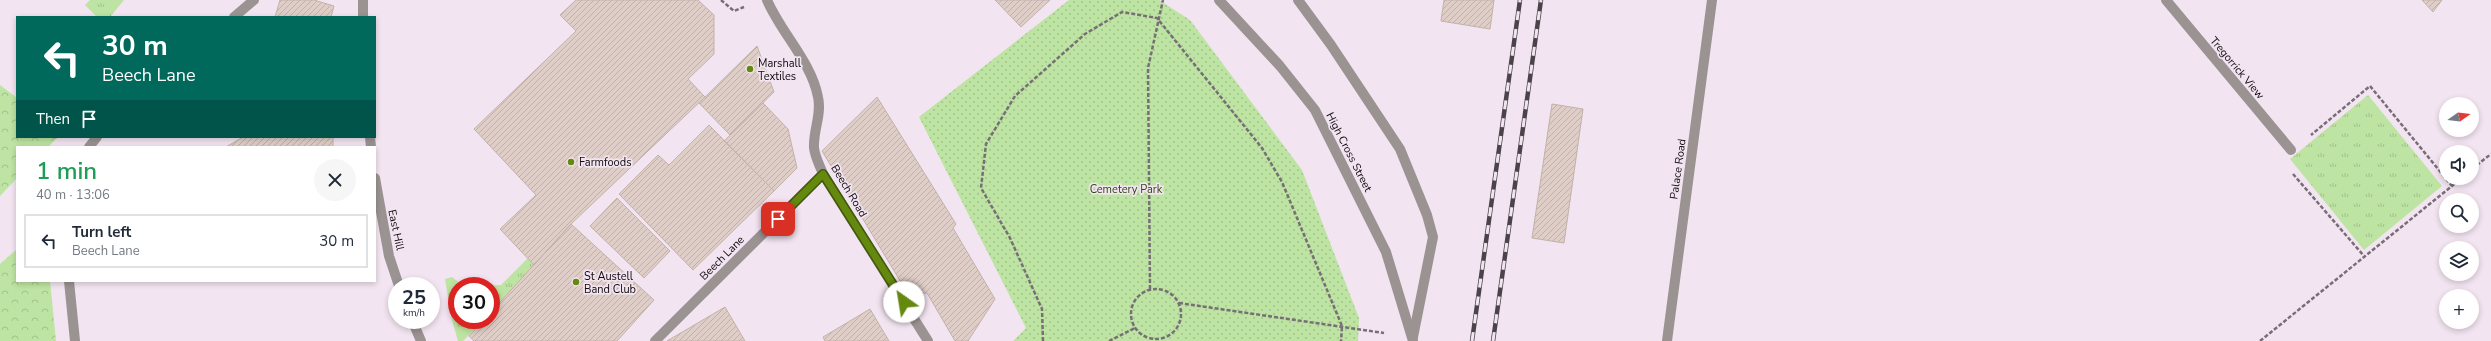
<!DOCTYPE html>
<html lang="en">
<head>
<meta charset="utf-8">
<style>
	:root { --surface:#fff; --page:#f6f6f7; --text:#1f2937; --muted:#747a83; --line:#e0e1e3 }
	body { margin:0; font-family:"Nunito Sans",sans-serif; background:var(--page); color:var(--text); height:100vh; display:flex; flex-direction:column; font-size:15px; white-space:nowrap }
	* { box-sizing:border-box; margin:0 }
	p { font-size:13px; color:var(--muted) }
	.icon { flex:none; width:22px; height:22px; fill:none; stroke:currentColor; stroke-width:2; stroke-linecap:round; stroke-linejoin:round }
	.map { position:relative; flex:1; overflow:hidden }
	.side { position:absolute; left:16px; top:146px; width:360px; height:136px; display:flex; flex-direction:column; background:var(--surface); border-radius:0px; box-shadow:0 2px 6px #0003 }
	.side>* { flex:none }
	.hud { position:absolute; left:16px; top:16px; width:360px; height:122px; border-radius:0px; box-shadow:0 2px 6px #0003; background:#00695c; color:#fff; overflow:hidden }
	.needle { width:26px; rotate:76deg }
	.buttons { position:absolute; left:2439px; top:97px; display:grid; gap:8px }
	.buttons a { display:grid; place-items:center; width:40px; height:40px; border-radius:50%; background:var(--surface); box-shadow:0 2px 6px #0003; font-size:20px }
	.speed { position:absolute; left:388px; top:277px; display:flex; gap:8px; font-size:20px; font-weight:700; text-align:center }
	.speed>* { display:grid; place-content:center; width:52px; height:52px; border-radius:50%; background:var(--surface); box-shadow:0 2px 6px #0003; line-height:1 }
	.speed small { font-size:10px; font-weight:400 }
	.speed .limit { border:6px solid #d22; background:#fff; color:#111 }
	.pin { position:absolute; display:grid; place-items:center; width:34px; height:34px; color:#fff; margin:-17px; border-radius:8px; box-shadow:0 2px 6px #0006 }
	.me { position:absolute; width:44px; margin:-22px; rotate:328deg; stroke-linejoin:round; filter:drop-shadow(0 0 3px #0008) }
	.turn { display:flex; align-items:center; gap:14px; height:84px; padding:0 20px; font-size:18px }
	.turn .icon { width:52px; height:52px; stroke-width:2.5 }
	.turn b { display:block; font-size:28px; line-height:34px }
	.then { display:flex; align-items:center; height:38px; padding:0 20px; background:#0003; gap:8px; font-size:15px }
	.round { display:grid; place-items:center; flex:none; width:42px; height:42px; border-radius:21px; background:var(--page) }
	.headline { display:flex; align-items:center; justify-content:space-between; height:68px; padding:0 20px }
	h1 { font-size:24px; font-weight:600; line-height:30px; color:#1e9e55 }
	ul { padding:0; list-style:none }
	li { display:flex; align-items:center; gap:12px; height:54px; margin:0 8px 6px; padding:0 12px; border:2px solid var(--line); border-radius:0px }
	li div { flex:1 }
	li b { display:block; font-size:15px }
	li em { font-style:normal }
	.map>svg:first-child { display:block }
	.grass { fill:url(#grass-tufts) }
	.forest { fill:url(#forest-crowns) }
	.park { fill:url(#park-dots) }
	.building { fill:url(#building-hatch); stroke:#c2b2ab }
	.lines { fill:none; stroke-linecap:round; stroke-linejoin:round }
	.path { stroke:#776e76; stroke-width:2.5; stroke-dasharray:4 2; stroke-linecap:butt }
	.service { stroke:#9a9391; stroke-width:10 }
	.minor { stroke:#9a9391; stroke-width:10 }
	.tertiary { stroke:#9a9391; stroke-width:10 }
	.rail-casing { stroke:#4a4349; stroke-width:4.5 }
	.rail { stroke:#f2e4f0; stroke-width:3; stroke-dasharray:9; stroke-linecap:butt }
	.route-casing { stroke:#42590a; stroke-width:10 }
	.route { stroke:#65890f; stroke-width:7 }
	.poi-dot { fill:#65890f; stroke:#f2e4f0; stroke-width:1.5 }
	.labels { text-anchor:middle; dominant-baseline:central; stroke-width:3.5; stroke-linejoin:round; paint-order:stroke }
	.poi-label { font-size:11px; fill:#0f0a0e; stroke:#f2e4f0; text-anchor:start }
	.street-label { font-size:11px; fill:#0f0a0e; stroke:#f2e4f0 }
	.park-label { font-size:11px; fill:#2c4a0f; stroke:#f2e4f0 }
</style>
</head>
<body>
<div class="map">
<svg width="2491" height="341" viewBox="0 0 2491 341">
	<defs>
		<pattern id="grass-tufts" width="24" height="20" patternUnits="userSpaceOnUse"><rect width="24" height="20" fill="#bde4a2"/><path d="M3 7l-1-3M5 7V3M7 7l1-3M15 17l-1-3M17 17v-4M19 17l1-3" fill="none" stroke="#a1c28a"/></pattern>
		<pattern id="forest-crowns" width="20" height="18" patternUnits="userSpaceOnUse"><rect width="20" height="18" fill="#bde4a2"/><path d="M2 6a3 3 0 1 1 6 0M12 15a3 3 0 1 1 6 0" fill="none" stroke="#a1c28a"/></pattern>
		<pattern id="park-dots" width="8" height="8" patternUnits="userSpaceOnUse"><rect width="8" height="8" fill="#bde4a2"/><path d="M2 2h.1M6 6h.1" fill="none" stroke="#a1c28a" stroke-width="1.8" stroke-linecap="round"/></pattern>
		<pattern id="building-hatch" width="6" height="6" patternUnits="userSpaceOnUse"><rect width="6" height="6" fill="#dfcec7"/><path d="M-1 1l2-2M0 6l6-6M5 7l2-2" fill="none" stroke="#beb0aa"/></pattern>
	</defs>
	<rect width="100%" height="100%" fill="#f2e4f0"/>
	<path class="grass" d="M90,0h34l-14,17h-13l-12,-12z
		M2368,95l74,91 -78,64 -74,-91z
		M528,258l6,7 -43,47v-26h-12l22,-1z
		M452,277l12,9h-7v34h27l-21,21h-5l-6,-21 -7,-41z"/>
	<path class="forest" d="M0,85l17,13v39h41l-10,10h-31v31l-17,18z
		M17,249v32h33l6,60h-56v-77z"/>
	<path class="park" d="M1069,0h90l31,20 112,150 57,148 -1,23h-345l13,-13 -107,-211z"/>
	<path class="building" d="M280,0h34l20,6 -3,11h-56z
		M576,0h122l16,15v39l-26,25 17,18 -134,127 -37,41 -34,-36 36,-34 -62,-66 102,-98 -16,-16z
		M995,0h55l-29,27z
		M1444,0h50l-4,29 -49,-8z
		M2422,0h20l-9,12z
		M757,46l17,46 -44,43 -31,-32z
		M877,97l79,127 -3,4 42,71 -27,42h-13l-28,-48 -19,1 -86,-143z
		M763,103l25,26 9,39 -23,23 -50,-50z
		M1552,104l31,5 -19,134 -32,-5z
		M709,125l65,66 -81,79 -74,-76 39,-39 11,10z
		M243,137h90v10h-107z
		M617,198l53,53 -26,27 -54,-52z
		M571,224l83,76 -37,41h-143l-5,-5 15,-16h7v-8z
		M725,307l20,34h-78z
		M870,309l19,32h-64l-2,-4z"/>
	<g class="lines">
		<path class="path" d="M721,0l13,11 10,-4
			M2472,169l19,-15
			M2293,174l71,82
			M2452,186l9,-8
			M1131 314a25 25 0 1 1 50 0a25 25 0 1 1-50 0Z
			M1150,289l-2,-221 15,-68
			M1179,303l205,30
			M1043,341l-1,-32 -32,-71 -29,-50 5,-44 29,-48 70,-62 37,-22 35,6 105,130 20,34 60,144 -1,15
			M1109,341l26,-13
			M2260,341l192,-155 -82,-100 -59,49"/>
		<path class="service" d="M1298,0l33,45 69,104 27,66 6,22 -20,100"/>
		<path class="minor" d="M767,0c14,33 44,61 51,97 4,18 -5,33 -4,51 1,9 6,18 9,26l105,167
			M1219,0l61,66 35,44 71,142 27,89
			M2166,0l125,150
			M234,17l20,-17
			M89,147l8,-10
			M69,281l6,60
			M655,341l168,-167"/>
		<path class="tertiary" d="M363,0v17
			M370,137l1,10
			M375,178l14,78 10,30
			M412,320l9,21
			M1667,341l45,-341"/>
		<defs>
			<path id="rail" d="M1472,341l48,-341
				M1493,341l48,-341"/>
		</defs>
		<use href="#rail" class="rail-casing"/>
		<use href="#rail" class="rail"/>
	</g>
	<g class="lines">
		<defs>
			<path id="route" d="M778,219l45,-45 81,128"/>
		</defs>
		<use href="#route" class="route-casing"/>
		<use href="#route" class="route"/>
	</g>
	<g class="poi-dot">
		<circle cx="750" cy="69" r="4"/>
		<circle cx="571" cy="162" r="4"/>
		<circle cx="576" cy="282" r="4"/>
	</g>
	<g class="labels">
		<g class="poi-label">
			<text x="758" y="63">Marshall<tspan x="758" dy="13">Textiles</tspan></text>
			<text x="579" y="162">Farmfoods</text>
			<text x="584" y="276">St Austell<tspan x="584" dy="13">Band Club</tspan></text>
		</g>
		<g class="street-label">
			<text transform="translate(2237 68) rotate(50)">Tregorrick View</text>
			<text transform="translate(1349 152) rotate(63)">High Cross Street</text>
			<text transform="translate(1678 169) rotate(-82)">Palace Road</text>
			<text transform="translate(849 191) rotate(59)">Beech Road</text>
			<text transform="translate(396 230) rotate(78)">East Hill</text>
			<text transform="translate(722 258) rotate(-45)">Beech Lane</text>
		</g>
		<g class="park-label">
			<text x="1126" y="189">Cemetery Park</text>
		</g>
	</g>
</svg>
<div class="buttons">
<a><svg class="needle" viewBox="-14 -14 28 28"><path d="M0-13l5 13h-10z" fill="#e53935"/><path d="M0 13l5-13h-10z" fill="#747a83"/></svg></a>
<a><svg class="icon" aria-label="sound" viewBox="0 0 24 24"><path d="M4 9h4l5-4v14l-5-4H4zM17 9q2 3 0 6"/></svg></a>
<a><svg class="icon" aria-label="search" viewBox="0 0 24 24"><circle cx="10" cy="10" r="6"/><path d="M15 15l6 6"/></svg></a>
<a><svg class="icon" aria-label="layers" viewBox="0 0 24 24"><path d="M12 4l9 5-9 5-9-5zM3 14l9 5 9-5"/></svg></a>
<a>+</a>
</div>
<div class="speed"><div>25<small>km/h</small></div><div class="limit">30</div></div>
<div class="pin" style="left:778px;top:219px;background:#d93025"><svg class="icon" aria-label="arrive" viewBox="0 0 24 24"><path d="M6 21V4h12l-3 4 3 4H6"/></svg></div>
<svg class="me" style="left:904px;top:302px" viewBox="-20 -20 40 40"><circle r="19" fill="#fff"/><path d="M0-13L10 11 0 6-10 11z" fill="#65890f"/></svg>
<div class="hud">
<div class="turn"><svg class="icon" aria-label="left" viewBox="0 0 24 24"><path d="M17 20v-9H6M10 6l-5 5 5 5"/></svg><div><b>30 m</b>Beech Lane</div></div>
<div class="then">Then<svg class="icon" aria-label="arrive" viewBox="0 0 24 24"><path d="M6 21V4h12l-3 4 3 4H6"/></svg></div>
</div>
<section class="side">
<div class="headline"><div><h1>1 min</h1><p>40 m · 13:06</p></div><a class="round"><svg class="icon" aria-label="close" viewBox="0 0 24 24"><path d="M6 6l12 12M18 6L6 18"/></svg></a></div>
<ul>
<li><svg class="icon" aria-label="left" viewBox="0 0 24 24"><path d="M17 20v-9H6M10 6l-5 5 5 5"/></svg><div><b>Turn left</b><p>Beech Lane</p></div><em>30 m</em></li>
</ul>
</section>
</div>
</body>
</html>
